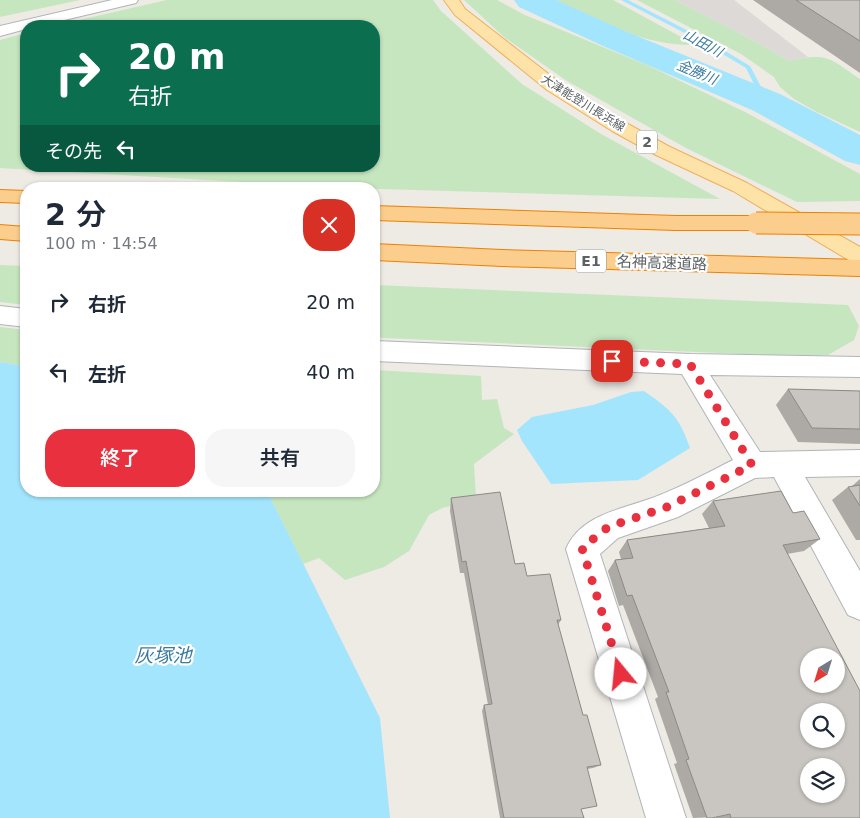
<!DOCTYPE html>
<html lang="ja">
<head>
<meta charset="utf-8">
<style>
	:root { --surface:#fff; --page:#f6f6f7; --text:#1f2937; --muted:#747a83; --accent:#e8303f }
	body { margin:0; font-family:"DejaVu Sans","Noto Sans JP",sans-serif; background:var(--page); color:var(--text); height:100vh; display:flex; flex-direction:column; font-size:19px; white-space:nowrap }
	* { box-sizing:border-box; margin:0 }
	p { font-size:16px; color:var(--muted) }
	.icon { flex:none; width:28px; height:28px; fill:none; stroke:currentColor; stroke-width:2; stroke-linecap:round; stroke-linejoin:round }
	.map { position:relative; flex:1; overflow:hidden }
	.sheet { position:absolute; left:20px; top:182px; width:360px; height:315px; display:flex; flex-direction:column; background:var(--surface); border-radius:20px; box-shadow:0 1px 4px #0004 }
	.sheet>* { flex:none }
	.guide { position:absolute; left:20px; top:20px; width:360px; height:152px; border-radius:20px; box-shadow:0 1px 4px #0004; background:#0b6e4f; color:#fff; overflow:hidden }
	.needle { width:32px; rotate:218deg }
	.tools { position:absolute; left:800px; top:648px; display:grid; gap:10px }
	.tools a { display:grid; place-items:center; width:45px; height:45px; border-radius:50%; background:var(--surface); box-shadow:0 1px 4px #0004; font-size:25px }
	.pin { position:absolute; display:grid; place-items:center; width:42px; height:42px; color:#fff; margin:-21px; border-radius:10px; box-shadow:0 2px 8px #0006 }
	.me { position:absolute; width:55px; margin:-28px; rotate:343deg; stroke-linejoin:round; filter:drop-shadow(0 0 4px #0008) }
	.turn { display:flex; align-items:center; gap:18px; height:105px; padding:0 25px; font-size:22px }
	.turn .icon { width:65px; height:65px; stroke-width:2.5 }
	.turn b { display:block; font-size:35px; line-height:42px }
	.then { display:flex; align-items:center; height:48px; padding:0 25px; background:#0003; gap:10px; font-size:19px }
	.round { display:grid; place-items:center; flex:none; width:52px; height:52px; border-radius:20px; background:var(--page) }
	.overview { display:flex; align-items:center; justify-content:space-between; height:85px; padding:0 25px }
	h1 { font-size:30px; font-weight:600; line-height:38px }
	.action { display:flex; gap:10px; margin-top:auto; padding:10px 25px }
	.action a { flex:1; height:58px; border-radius:20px; background:var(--accent); color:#fff; font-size:20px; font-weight:600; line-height:58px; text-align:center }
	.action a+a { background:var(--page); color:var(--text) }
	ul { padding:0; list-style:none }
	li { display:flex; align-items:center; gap:15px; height:70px; padding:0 25px }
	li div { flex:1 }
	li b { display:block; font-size:19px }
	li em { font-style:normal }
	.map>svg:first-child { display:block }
	.industrial { fill:#ddd9d6 }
	.green { fill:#c6e6c0 }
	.water { fill:#a4e5fe }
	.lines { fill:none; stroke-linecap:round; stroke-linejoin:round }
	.stream { fill:#a4e5fe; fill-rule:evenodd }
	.river { fill:#a4e5fe; fill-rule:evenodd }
	.minor-casing { stroke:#b1b5b9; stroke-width:2 }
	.tertiary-casing { stroke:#b1b5b9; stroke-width:2 }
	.primary-casing { stroke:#f0af5b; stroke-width:2 }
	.motorway-casing { stroke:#ef8002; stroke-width:2 }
	.minor { fill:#fff; fill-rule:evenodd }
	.tertiary { fill:#fff; fill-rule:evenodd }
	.primary { fill:#fee3a9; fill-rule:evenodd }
	.motorway { fill:#fcce8d; fill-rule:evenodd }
	.motorway-bridge-casing { stroke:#ef8002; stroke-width:23; stroke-linecap:butt }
	.motorway-bridge { stroke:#fcce8d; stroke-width:21 }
	.wall { fill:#ada9a5 }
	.building { fill:#c9c5c0; stroke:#8d8a86; fill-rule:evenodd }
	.route { stroke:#e8303f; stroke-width:9; stroke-dasharray:0 16.2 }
	.labels { text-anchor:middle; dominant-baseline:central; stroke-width:4.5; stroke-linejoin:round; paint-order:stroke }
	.far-street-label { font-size:12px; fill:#5c6164; stroke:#fff }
	.far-water-label { font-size:14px; font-style:italic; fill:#3b7b9f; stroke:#fff }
	.shield { fill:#fff; stroke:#8d9092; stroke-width:1 }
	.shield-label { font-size:14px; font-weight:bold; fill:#5c6164 }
	.street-label { font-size:15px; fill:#5c6164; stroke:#fff }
	.near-water-label { font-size:19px; font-style:italic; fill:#3b7b9f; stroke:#fff }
</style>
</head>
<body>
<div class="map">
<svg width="860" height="818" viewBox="0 0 860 818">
	<rect width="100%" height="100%" fill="#eeeae4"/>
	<path class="industrial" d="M674,0h60l74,57 -19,4 -42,-24z"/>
	<path class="green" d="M0,0h80l-80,17z
		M167,0h266l8,11 81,73 79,50 119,65 -374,-11 -346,-20v-128l26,-7v133h348v-140h-321z
		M464,0h33l28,15 124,51 98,47 113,61v27l-63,1 -111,-54 -119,-67 -63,-44z
		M554,0h59l83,45c-45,2 -102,-23 -142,-45z
		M637,0h37l73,37 42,24c39,-9 40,-3 71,18v53l-43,-20 -23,-13 -14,-12 -6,-10 -33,-23z
		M0,265l26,1v39l-26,-3z
		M374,285l474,20 11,21 -5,14 -26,15 -39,1 -404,-18 -11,-1z
		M0,327l26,3v36l-26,-4z
		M374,370l107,6 1,24 15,-1 7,29 10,6 -40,30 2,36 -34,8 -13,7 -20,36 -25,16 -39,13 -26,-22 -16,6 -36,-73h107z"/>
	<path class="water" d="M0,362l26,4v125h241l113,227 10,100h-390z
		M644,391c27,19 35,25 46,57l-52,32 -87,4 -29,-43 -5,-11 15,-13 61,-12 38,-13z"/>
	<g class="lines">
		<path class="stream" d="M621,0h7l82,42 40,24 19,36 -1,1 -5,-1 -17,-34 -40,-24z"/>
		<path class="river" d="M514,0h42l71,32 153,62 80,41v30l-15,-4 -93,-51 -149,-64 -84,-39z"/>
		<defs>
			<path id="minor" d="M0,306l26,3v18l-26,-3z
				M374,341l316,13 170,3v20l-150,-2 50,77 100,-2v26l-55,1 55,94v49l-12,-5 -74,-138 -19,1 -77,39 -60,21 -18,16 86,264h-40l-80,-269c16,-37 61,-40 94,-54 25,-10 49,-23 73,-35l-51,-86 -308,-13z"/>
			<path id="tertiary" d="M112,0h26l-2,3 -97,23h-13v3l-26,7v-10z"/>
			<path id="primary" d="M444,0h15l6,9 94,73 67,41 44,24 77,36 113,64v18l-8,-3 -119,-71 -77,-36 -44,-24 -65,-41 -92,-75z"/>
			<path id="motorway" d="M0,190l26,1v12l-26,-1z
				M374,206l302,10h80l8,2 3,5 -3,5 -8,2h-80l-302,-10z
				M0,225l26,2v14l-26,-2z
				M374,244l128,6 358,10v16l-358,-10 -128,-6z"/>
		</defs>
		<use href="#minor" class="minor-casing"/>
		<use href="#tertiary" class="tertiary-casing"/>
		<use href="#primary" class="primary-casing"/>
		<use href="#motorway" class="motorway-casing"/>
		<use href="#minor" class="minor"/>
		<use href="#tertiary" class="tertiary"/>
		<use href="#primary" class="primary"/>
		<use href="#motorway" class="motorway"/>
		<defs>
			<path id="motorway-bridge" d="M756,223l104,1"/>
		</defs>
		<use href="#motorway-bridge" class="motorway-bridge-casing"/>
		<use href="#motorway-bridge" class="motorway-bridge"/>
	</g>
	<path class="wall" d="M753,0h107v73z
		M788,389l72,2v53l-62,-2 -22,-37z
		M860,479v61h-4l-24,-40 16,-13h3z
		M451,498l76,78 34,44 -3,5 25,90 18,50 -8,3 -6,1 -6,40 3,9h-84l-5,-29 -13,-78 2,-6h4l-24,-132h-4l-10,-62z
		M713,501l80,12 27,26 -16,12 -17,3 73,264h-144v-1l-23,1 -19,-54 3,-1 -22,-64 3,-2 -35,-92 -4,1 -11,-35 7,-11 6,-1 -2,-7 8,-12 82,-12 -7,-14z"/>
	<path class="building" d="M796,0h64v41z
		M788,389l72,2v38l-48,-1z
		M860,485v21l-12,-19z
		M781,491l12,22 11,-2 16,28 -37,6 77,146v127h-129l-1,-4 -18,4h-5l-21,-58 3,-1 -23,-67h3l-37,-97 -5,1 -12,-36 18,-2 -6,-18 98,-14 -12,-25zM809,656h27v28h-27zM809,711h27v28h-27zM809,766h27v28h-27z
		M500,492l15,72 9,-1 3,13 23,-2 11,46h-4l26,95h4l14,50 -14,2 10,39 -16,3 3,9h-80l-6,-32 -14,-81 8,-1 -26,-143 -4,1 -11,-64z"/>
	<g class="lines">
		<path class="route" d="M612,361l78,3 62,101 -85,42 -59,20 -26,21 39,126"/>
	</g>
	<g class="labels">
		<g class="far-street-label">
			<text transform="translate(583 103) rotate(32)">大津能登川長浜線</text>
		</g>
		<g class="far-water-label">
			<text transform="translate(703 43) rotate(28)">山田川</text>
			<text transform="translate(697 72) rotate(23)">金勝川</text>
		</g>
		<g class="shield">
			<rect x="637" y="130.5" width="20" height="23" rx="4"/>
			<rect x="576" y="249.5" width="30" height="23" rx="4"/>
		</g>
		<g class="shield-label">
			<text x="647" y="142">2</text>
			<text x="591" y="261">E1</text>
		</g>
		<g class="street-label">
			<text transform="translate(662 263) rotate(2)">名神高速道路</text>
		</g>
		<g class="near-water-label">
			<text x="163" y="655">灰塚池</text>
		</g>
	</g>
</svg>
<div class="tools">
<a><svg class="needle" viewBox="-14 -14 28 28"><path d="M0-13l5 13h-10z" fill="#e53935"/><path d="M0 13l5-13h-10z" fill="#747a83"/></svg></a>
<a><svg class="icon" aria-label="search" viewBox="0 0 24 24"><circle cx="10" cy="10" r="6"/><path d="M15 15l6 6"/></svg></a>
<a><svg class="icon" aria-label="layers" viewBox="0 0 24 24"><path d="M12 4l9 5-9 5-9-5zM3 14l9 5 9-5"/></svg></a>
</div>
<div class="pin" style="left:612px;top:361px;background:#d93025"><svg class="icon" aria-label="arrive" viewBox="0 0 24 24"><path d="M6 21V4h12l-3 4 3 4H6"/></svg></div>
<svg class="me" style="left:621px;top:674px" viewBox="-20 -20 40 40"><circle r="19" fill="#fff"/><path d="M0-13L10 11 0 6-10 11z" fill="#e8303f"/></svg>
<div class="guide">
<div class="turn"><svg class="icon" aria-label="right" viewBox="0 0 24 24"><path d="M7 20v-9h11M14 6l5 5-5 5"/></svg><div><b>20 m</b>右折</div></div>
<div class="then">その先<svg class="icon" aria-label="left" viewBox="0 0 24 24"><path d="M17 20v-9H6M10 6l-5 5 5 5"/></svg></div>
</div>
<section class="sheet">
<div class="overview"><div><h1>2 分</h1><p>100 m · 14:54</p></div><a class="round" style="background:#d93025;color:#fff"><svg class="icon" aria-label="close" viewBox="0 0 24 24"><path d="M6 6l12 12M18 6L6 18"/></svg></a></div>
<ul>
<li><svg class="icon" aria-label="right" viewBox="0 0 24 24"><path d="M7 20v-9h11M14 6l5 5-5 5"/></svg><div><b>右折</b></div><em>20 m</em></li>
<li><svg class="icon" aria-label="left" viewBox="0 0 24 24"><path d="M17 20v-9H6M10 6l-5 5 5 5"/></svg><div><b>左折</b></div><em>40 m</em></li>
</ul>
<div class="action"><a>終了</a><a>共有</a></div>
</section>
</div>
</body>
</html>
